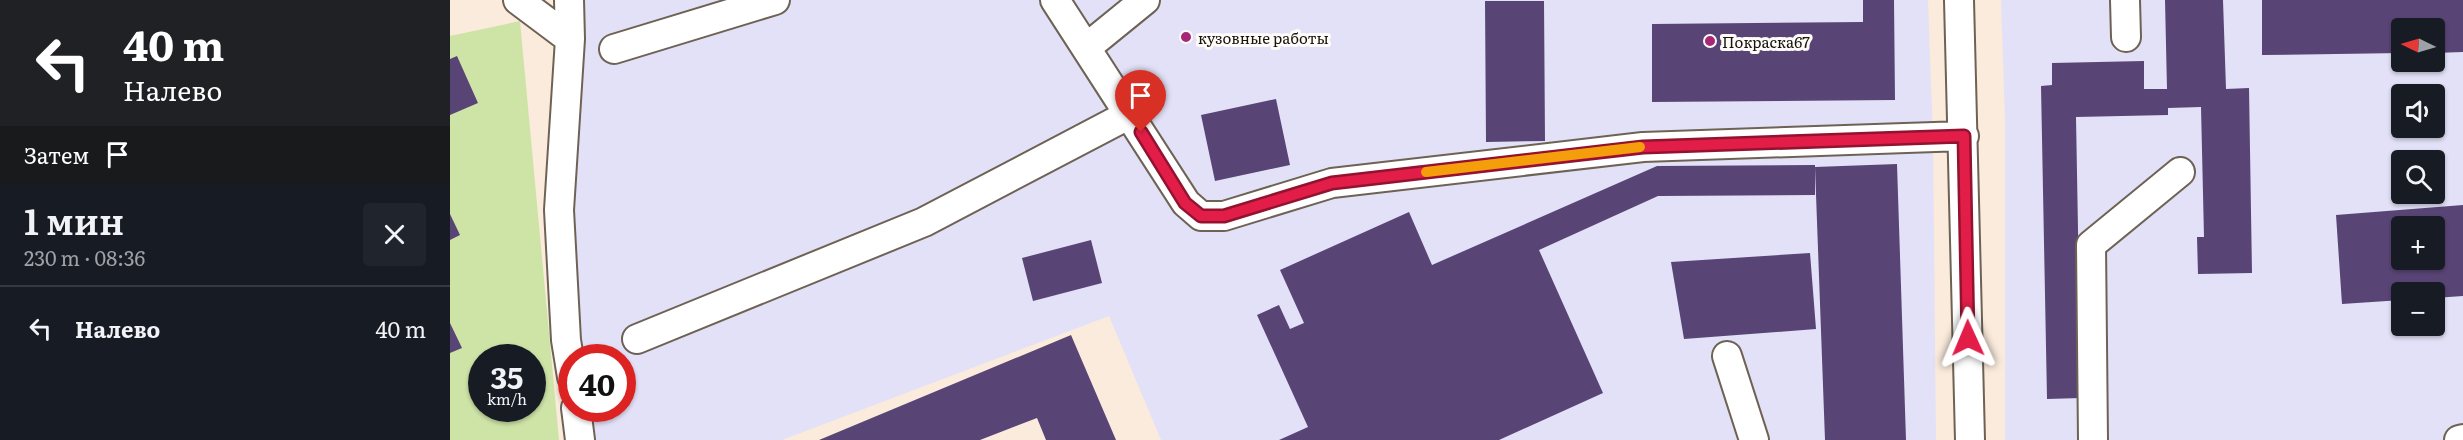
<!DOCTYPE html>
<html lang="ru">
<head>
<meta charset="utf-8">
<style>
	:root { --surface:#171b24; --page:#20242c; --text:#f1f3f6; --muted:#9ea1a6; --line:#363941 }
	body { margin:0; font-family:Literata,serif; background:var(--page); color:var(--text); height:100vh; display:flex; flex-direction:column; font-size:22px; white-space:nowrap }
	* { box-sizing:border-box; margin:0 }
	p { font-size:20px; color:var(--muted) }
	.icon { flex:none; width:33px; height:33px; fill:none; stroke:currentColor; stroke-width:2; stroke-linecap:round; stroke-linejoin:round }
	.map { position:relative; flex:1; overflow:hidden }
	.sheet { display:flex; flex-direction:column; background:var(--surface); width:450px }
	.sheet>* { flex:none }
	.hud { background:#202124; color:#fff; overflow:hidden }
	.needle { width:39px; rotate:275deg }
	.tools { position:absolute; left:1941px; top:18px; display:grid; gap:12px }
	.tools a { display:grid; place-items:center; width:54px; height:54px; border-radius:6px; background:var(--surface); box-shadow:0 2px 4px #0004; font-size:30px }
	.speed { position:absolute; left:18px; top:344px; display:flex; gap:12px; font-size:30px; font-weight:700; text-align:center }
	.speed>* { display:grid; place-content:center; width:78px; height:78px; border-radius:50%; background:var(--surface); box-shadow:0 2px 4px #0004; line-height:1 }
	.speed small { font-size:15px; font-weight:400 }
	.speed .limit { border:9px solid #d22; background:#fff; color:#111 }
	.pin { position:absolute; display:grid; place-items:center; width:51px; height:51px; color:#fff; margin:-62px -26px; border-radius:50% 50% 50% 0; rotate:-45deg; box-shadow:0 0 6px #0007 }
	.pin .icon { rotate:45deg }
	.me { position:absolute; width:66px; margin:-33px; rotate:359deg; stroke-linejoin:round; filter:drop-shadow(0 0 4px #0008) }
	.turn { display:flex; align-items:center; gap:21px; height:126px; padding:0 24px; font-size:27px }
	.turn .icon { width:78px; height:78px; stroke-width:2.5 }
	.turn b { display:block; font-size:42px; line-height:51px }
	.then { display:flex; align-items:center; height:57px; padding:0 24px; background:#0003; gap:12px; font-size:22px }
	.round { display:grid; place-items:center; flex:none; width:63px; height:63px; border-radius:6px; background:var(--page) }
	.headline { display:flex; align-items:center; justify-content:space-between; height:102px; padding:0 24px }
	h1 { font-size:36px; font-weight:600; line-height:45px }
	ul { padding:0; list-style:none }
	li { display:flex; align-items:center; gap:18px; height:84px; padding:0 24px; border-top:2px solid var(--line) }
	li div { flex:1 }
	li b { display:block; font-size:22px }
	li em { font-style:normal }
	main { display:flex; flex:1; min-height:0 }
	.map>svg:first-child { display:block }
	.industrial { fill:#e3e1f7; fill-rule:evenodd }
	.green { fill:#cee4a7; fill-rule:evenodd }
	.building { fill:#594476; fill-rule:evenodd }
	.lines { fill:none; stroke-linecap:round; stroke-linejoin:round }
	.minor-casing { stroke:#6e6255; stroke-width:32 }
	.minor { stroke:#fff; stroke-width:28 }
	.route-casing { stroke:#92132f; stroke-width:15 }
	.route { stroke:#e11d48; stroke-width:10 }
	.slow { stroke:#f59e0b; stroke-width:10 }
	.poi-dot { fill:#a62776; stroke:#fefbf8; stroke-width:2 }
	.labels { text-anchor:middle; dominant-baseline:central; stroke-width:6; stroke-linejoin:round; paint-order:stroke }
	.poi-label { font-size:15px; fill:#17130d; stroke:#fefbf8; text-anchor:start }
</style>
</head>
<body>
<main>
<section class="sheet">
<div class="hud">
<div class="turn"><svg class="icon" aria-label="left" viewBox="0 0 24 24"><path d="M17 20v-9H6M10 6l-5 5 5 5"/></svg><div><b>40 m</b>Налево</div></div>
<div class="then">Затем<svg class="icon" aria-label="arrive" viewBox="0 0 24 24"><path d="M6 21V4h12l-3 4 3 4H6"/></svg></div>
</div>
<div class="headline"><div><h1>1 мин</h1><p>230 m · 08:36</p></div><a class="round"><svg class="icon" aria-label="close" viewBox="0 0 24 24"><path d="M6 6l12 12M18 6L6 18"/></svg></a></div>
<ul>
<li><svg class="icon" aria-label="left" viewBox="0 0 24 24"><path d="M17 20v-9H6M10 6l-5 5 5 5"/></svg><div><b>Налево</b></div><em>40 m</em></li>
</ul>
</section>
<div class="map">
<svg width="2013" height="440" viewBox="0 0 2013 440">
	<rect width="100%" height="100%" fill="#faebdc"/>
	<path class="industrial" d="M117,0h1361l5,139 3,301h-775l-52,-124 -327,124h-198l-5,-32h43v-51h-50z
		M1551,0h462v440h-458v-319zM1952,28h32v34h-32zM1952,94h32v34h-32zM1952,160h32v34h-32zM1952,226h32v34h-32zM1952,292h32v34h-32z"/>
	<path class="green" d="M70,21l39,419h-109v-404zM32,357h50v51h-50z"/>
	<path class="building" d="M1413,0h31l1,100 -243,2v-78l211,-2z
		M1715,0h58l3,89 23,-1 3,185 -54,1 -1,-37h7l-3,-130 -33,1v7l-92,2 5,281 -34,1 -6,-313 11,-1v-22l92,-2v28h23z
		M1812,0h201v52l-29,1v-25h-32v25l-140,2z
		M1035,1h59l1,140 -59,1z
		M7,56l21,47 -28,12v-56z
		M826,99l14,66 -75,16 -14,-66z
		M1447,164l9,276h-81l-10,-273z
		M1365,165v30l-157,1 -119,54 64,143 -104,47h-220l29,-13 -51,-112 22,-10 11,24 14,-6 -24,-53 129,-58 23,53 225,-99z
		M2013,205v91l-29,2v-6h-32v8l-60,4 -6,-89zM1952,226h32v34h-32z
		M0,214l10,21 -10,5z
		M641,240l11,43 -69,18 -11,-43z
		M1360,253l6,76 -132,10 -13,-77z
		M0,323l12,25 -12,5z
		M621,335l45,105h-70l-9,-22 -57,22h-161z"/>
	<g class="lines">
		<defs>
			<path id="minor" d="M68,0l52,39 -11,171 7,130 6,37
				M119,0l1,39
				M605,0l131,203 15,13h23l108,-33 311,-36 321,-11
				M1509,0l11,440
				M1675,0l1,37
				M636,48l59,-48
				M164,49l161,-49
				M187,339l287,-117 206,-108
				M1277,356l27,84
				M126,408l4,32
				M1643,440l-2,-195 89,-73
				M2009,440l4,-1"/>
		</defs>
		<use href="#minor" class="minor-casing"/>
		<use href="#minor" class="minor"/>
	</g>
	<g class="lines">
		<defs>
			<path id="route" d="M691,132l44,71 16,13h23l108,-33 311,-36 321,-11 4,202"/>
		</defs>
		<use href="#route" class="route-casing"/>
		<use href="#route" class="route"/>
		<path class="slow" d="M976,172l214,-25"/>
	</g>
	<g class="poi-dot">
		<circle cx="736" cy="37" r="6"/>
		<circle cx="1260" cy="41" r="6"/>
	</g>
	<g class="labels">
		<g class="poi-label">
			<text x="748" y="37">кузовные работы</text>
			<text x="1272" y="41">Покраска67</text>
		</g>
	</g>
</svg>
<div class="tools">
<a><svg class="needle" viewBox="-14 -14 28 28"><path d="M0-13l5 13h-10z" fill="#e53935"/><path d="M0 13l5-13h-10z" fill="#9ea1a6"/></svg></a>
<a><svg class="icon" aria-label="sound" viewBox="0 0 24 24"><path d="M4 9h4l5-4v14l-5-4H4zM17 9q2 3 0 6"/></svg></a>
<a><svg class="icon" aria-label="search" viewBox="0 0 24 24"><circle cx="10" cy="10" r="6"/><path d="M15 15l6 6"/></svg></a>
<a>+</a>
<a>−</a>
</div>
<div class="speed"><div>35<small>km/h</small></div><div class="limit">40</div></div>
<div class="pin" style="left:691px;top:132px;background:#d93025"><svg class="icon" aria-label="arrive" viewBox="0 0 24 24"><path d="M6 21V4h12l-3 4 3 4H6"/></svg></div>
<svg class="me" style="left:1518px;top:338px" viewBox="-20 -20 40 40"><path d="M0-17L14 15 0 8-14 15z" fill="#e11d48" stroke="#fff" stroke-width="4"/></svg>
</div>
</main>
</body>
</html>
